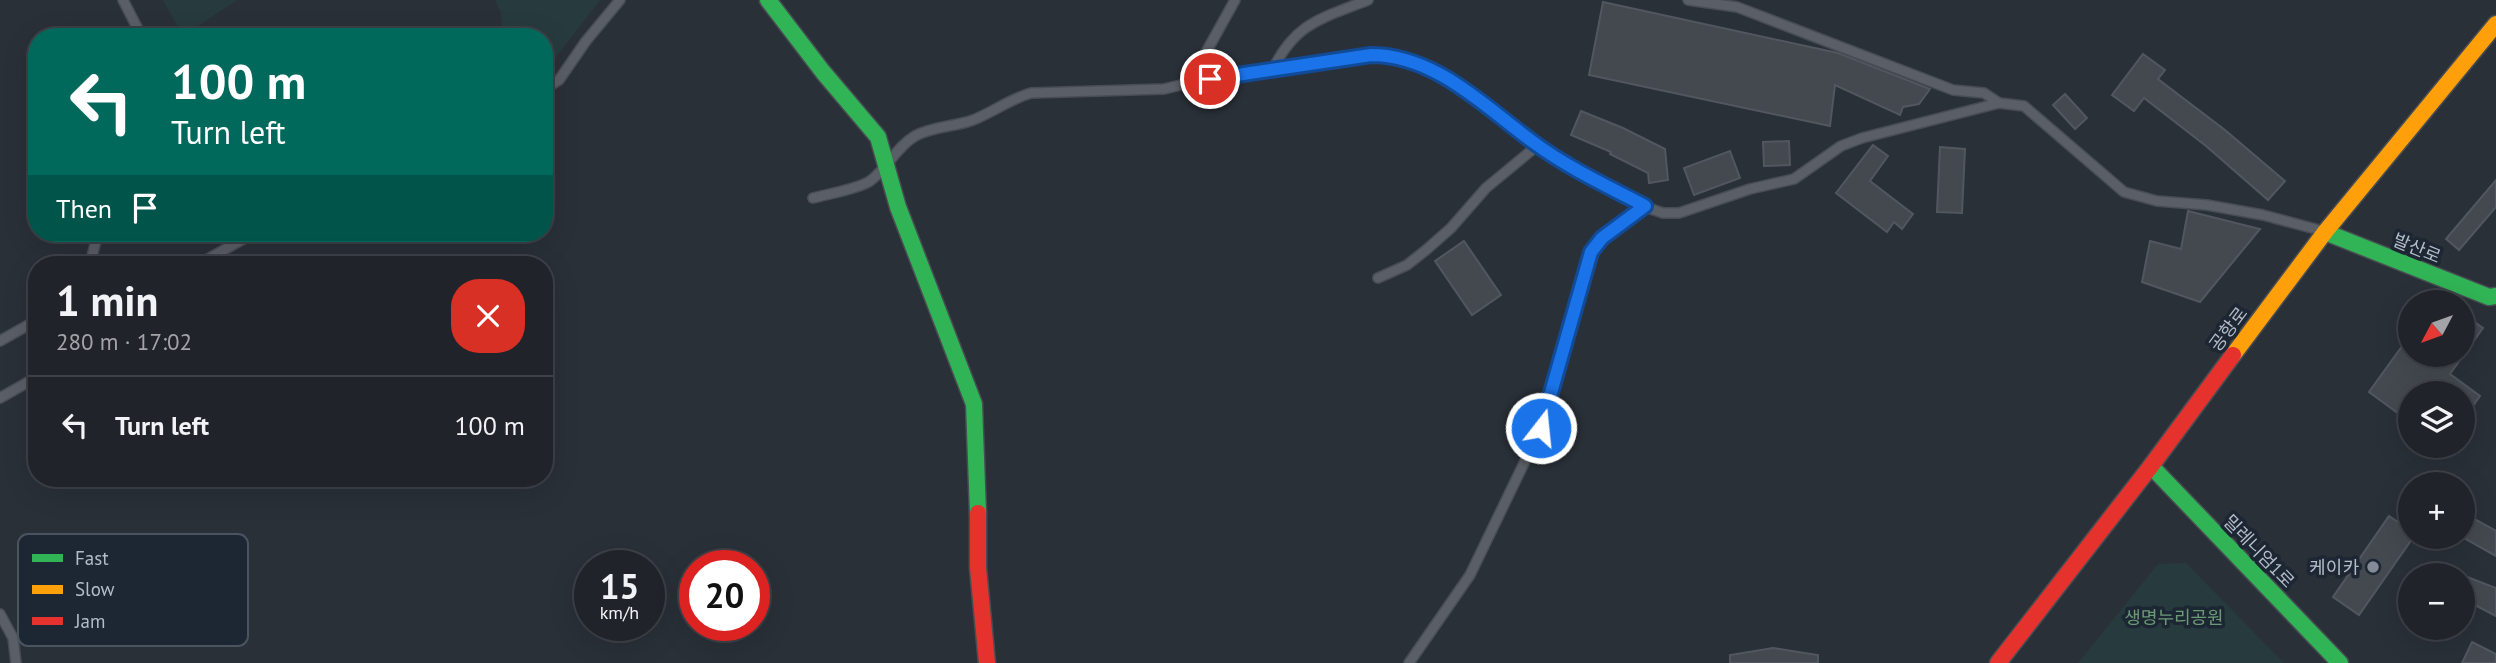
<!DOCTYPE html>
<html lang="en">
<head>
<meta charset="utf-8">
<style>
	:root { --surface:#20242a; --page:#2d3036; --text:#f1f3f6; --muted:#a2a4a8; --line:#3d4147 }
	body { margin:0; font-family:"PT Sans","Noto Sans KR",sans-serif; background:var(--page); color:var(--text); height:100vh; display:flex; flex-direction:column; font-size:26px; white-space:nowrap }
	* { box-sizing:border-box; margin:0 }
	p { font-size:23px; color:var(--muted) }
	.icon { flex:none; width:38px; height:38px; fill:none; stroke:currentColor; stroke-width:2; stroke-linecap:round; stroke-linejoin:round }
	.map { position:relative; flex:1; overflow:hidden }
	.side { position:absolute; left:28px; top:256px; width:525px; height:231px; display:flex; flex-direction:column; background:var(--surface); border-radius:28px; box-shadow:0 7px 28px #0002,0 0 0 2px var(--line) }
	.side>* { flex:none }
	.hud { position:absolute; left:28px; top:28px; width:525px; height:214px; border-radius:28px; box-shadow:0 7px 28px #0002,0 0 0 2px var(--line); background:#00695c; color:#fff; overflow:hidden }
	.needle { width:46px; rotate:229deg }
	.fabs { position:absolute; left:2398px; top:290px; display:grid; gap:14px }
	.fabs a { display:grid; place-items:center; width:77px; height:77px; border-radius:50%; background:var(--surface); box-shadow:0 7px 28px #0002,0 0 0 2px var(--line); font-size:35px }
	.speed { position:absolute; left:574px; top:550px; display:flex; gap:14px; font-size:35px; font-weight:700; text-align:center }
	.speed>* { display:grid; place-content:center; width:91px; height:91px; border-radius:50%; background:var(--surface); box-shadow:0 7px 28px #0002,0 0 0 2px var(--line); line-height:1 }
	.speed small { font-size:18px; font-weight:400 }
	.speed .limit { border:10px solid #d22; background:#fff; color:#111 }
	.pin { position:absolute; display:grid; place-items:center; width:60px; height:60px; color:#fff; margin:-30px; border:4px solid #fff; border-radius:50%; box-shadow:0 2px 7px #0007 }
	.me { position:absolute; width:77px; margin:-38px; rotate:16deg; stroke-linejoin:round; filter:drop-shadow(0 0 5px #0008) }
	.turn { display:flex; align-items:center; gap:24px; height:147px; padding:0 28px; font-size:32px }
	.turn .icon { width:91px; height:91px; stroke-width:2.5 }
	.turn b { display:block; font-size:49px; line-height:60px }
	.then { display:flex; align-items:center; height:66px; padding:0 28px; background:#0003; gap:14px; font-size:26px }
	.round { display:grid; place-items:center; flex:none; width:74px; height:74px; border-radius:28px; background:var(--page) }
	.overview { display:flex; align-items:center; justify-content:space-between; height:119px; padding:0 28px }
	h1 { font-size:42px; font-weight:700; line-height:52px }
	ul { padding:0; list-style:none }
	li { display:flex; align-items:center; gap:21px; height:98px; padding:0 28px; border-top:2px solid var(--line) }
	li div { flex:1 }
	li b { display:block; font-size:26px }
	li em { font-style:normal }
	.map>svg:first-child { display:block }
	.green { fill:#273a3e }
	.building { fill:#444950; stroke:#52575f; stroke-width:2 }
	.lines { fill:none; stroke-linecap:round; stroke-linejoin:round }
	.lane-casing { stroke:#484c53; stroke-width:12 }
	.fast-casing { stroke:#484c53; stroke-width:19 }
	.slow-casing { stroke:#484c53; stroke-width:19 }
	.jam-casing { stroke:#484c53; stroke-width:19 }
	.lane { stroke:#5a5e66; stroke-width:9 }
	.fast { stroke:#30b455; stroke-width:16 }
	.slow { stroke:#ff9f0a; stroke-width:16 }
	.jam { stroke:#e5322d; stroke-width:16 }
	.route-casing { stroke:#114b97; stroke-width:18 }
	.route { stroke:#1a73e8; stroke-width:12 }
	.poi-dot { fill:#848b96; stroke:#1d2633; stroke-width:2.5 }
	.labels { text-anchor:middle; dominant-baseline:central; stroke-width:7; stroke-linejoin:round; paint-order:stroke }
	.street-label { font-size:18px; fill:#b4bcc9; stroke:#1d2633 }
	.poi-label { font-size:18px; fill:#b4bcc9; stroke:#1d2633; text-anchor:end }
	.park-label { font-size:18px; fill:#6b9a76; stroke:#1d2633 }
	.key { fill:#1d2633; stroke:#4a5360; stroke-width:2 }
	.key-label { font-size:19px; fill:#b4bcc9 }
</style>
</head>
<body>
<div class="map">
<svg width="2496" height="663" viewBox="0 0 2496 663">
	<rect width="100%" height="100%" fill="#2a3038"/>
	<path class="green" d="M163,0h74l-54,36z
		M495,0h105l-46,60 -10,6v-29h-41l-2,-24z
		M2186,563l98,100h-206l80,-99z"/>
	<path class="building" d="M1603,2l235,51 92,36 -11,15 -16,3 -3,8 -65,-30 -5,41 -241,-51z
		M2143,54l22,16 -7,9 67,51 60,51 -17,19 -62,-54 -62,-48 -10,13 -22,-16z
		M2065,94l22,24 -12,11 -22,-24z
		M1581,111l42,17 42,21 3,31 -19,3 -1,-10 -38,-19 1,-2 -40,-17z
		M1789,141l1,24 -26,1 -1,-24z
		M1873,145l15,11 -18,25 43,33 -11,15 -8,-7 -7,10 -51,-39z
		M1940,147l25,2 -3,64 -25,-1z
		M1730,151l10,27 -46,17 -10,-27z
		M2496,180v27l-37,43 -13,-11z
		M2188,211l72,18 -60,73 -58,-20 8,-41 31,8z
		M1464,241l37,54 -29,20 -37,-54z
		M2462,313l21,15 -33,46 30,22 -18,25v-27h-52v28l-41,-30 41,-57v20h52z
		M2462,512l34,19v25l-34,-19z
		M2389,516l21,14v12l-51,73 -26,-18z
		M2462,575l34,13v28l-23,-12 -9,26z
		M2472,642l24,12v9h-34z
		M1773,648l45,7v8h-88v-8z"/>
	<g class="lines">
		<defs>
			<path id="lane" d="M123,0l19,37
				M1688,0l49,7 216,83 31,3 15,10
				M1273,69c23,-47 50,-51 95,-69
				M1189,83l46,-83
				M544,89l15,-9 27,-39 34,-41
				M813,198c15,-4 45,-9 57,-17 18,-13 26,-34 45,-45 18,-10 39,-9 58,-16 20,-8 37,-21 58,-27l133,-4 25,-6 84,-14 98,-14h20l42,16 24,13 76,58 38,25 74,40 18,6h16l71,-24 44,-10 47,-33 21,-8 137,-35 25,3 100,86 33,9 50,4 56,10 60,16
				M90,264l8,-31
				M199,264l55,-31
				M1378,278l29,-13 19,-15 25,-22 35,-40 52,-43
				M0,341l37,-21
				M0,398l37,-21
				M0,614l13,24 3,25
				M1409,663l61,-88 71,-147 50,-176 11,-14 43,-31"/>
			<path id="fast" d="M768,0l55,72 55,65 20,70 76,197 4,109
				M2325,232l164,65 7,-1
				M2151,466l189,197"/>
			<path id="slow" d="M2233,355l92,-123 171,-208"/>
			<path id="jam" d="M978,513v55l9,95
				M1998,663l153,-197 82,-111"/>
		</defs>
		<use href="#lane" class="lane-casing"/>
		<use href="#fast" class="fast-casing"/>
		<use href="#slow" class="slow-casing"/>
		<use href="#jam" class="jam-casing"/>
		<use href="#lane" class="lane"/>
		<use href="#fast" class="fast"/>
		<use href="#slow" class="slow"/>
		<use href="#jam" class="jam"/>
	</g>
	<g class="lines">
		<defs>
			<path id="route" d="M1210,79l161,-24c64,0 113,51 162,87 35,26 74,44 112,64l-43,32 -11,14 -50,176"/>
		</defs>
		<use href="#route" class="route-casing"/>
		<use href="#route" class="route"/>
	</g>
	<circle class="poi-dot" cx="2373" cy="567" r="7"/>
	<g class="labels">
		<g class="street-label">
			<text transform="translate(2417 248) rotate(22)">발산로</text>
			<text transform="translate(2228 329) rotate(-53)">공항로</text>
			<text transform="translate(2259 551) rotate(46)">밀레니엄1로</text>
		</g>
		<g class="poi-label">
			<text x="2359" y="567">케이카</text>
		</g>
		<g class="park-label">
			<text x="2174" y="617">생명누리공원</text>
		</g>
	</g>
	<rect x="18" y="534" width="230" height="112" rx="10" class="key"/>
	<rect x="32" y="554" width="31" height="8" fill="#30b455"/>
	<rect x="32" y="585" width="31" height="9" fill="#ff9f0a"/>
	<rect x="32" y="617" width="31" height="8" fill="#e5322d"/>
	<g class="key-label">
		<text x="75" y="565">Fast</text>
		<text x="75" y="596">Slow</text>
		<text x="75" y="628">Jam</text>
	</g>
</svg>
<div class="fabs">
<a><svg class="needle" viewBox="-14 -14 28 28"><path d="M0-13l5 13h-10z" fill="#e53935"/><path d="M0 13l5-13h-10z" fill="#a2a4a8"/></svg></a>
<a><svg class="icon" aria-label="layers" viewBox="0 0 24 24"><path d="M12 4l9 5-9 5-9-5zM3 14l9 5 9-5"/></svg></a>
<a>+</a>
<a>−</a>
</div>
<div class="speed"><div>15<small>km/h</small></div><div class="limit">20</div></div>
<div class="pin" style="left:1210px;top:79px;background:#d93025"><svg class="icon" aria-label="arrive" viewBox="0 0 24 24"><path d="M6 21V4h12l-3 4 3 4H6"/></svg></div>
<svg class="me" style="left:1541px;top:428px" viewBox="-20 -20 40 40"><circle r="17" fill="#1a73e8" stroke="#fff" stroke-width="3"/><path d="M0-11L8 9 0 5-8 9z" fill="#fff"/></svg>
<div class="hud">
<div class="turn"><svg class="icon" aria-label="left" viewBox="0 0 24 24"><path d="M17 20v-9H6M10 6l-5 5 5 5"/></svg><div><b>100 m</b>Turn left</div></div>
<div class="then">Then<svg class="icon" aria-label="arrive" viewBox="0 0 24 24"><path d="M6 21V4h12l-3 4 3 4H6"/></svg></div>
</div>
<section class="side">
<div class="overview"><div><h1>1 min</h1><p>280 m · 17:02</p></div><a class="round" style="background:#d93025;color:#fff"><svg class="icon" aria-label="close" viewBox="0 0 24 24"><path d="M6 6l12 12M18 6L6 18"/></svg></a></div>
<ul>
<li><svg class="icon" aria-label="left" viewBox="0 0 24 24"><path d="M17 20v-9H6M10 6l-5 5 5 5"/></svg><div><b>Turn left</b></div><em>100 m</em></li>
</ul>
</section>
</div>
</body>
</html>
